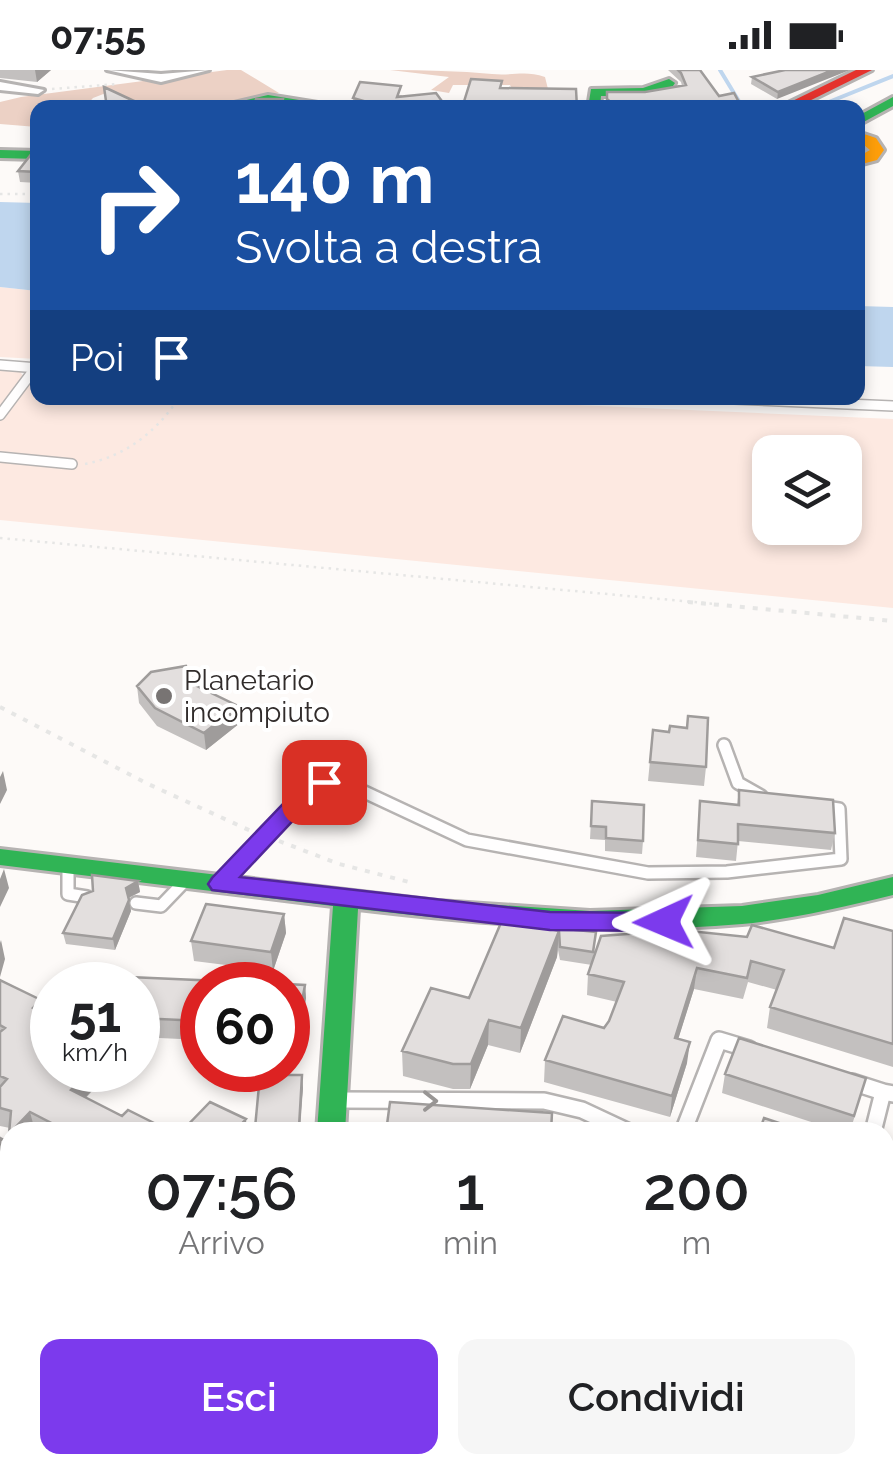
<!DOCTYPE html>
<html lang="it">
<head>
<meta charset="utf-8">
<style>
	:root { --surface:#fff; --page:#f6f6f6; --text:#202124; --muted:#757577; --accent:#7c3aed }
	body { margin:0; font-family:Raleway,sans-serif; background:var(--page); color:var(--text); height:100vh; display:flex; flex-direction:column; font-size:38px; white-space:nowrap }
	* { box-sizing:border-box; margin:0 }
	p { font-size:32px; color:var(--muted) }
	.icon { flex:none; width:55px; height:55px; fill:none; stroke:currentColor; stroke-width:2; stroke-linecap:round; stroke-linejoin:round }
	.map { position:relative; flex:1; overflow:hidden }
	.sheet { position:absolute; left:0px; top:1052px; width:895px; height:352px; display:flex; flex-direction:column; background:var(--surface); border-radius:30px 30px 0 0; box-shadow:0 5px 15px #0003 }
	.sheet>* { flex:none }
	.guide { position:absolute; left:30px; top:30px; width:835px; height:305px; border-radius:20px; box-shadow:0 5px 15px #0003; background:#1a4fa0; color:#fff; overflow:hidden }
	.tools { position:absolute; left:752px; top:365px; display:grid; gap:20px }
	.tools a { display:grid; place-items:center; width:110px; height:110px; border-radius:20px; background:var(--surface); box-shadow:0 5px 15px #0003; font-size:50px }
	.speed { position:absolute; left:30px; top:892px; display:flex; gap:20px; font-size:50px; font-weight:700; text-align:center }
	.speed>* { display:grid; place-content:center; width:130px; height:130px; border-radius:50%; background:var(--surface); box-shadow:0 5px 15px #0003; line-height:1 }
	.speed small { font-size:25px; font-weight:400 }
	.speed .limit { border:15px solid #d22; background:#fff; color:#111 }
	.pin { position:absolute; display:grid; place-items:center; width:85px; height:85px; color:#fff; margin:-42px; border-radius:20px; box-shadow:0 5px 15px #0006 }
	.me { position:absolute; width:110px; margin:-55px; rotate:269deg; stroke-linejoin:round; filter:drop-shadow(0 0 8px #0008) }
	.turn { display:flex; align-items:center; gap:35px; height:210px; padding:0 40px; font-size:45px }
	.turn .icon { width:130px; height:130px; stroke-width:2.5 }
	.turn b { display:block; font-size:70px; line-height:85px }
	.then { display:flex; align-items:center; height:95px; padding:0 40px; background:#0003; gap:20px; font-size:38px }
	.eta { display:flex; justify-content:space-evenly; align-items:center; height:170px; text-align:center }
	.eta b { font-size:60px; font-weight:600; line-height:70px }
	.cta { display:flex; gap:20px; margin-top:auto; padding:20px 40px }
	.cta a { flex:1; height:115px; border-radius:20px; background:var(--accent); color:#fff; font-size:40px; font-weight:600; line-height:115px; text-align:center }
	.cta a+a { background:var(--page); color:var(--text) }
	.status { display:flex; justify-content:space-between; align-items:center; height:70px; padding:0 50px; background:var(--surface); direction:ltr }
	.status svg { height:28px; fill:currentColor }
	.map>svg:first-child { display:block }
	.green { fill:#fde9e1; fill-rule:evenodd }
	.forest { fill:#ecd1c5 }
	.water { fill:#bfd6ee }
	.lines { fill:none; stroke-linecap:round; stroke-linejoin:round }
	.stream { stroke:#bfd6ee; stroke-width:4 }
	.lane-far2-casing { stroke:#b6b3b2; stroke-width:12 }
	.lane-far1-casing { stroke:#b6b3b2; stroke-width:16 }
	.lane-casing { stroke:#b6b3b2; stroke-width:20 }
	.street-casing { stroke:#b6b3b2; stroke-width:6 }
	.fast-casing { stroke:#b6b3b2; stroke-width:6 }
	.slow-casing { stroke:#b6b3b2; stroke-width:6 }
	.jam-casing { stroke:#b6b3b2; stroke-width:6 }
	.path-far1 { stroke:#e6e6e5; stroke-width:2.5; stroke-dasharray:2.5 5; stroke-linecap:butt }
	.path { stroke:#e6e6e5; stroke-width:4; stroke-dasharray:5 8; stroke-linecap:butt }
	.lane-far2 { stroke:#fffefe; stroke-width:9 }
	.lane-far1 { stroke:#fffefe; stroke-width:11 }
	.lane { stroke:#fffefe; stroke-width:15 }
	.street { fill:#fffefe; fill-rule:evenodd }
	.fast { fill:#30b455; fill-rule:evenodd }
	.slow { fill:#ff9f0a; fill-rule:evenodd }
	.jam { fill:#e5322d; fill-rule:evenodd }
	.wall { fill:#c3c0bf }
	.shaded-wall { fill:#9f9c9b }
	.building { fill:#e3dfde; stroke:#9f9c9b; stroke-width:2.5 }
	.oneway { stroke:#989594 }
	.route { fill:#7c3aed; stroke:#51269a; stroke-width:2.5 }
	.poi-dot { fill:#787473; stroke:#fff; stroke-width:4 }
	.labels { text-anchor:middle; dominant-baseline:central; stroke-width:8; stroke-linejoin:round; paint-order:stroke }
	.poi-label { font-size:28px; fill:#312c2b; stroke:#fff; text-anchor:start }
</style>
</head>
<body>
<div class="status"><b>07:55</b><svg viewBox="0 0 49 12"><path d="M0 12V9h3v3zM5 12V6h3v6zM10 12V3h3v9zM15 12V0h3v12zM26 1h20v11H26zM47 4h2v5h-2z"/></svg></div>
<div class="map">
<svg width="893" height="1404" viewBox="0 0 893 1404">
	<rect width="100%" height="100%" fill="#fdfaf8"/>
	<path class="green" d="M0,217l37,4v68l-37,-2z
		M0,298l19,2 4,6 14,1 1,21h376l479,21v189l-893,-88zM770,382h75v76h-75z"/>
	<path class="forest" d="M227,0h14l38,23 -86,14 -27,1 -60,-15 -13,5 -8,9 -47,1 -1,19 -37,-3v-22l21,-5z
		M390,0c34,0 69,1 102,4 21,2 33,-4 53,3l3,12h-36l-2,-4h-57l-4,8 -18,-3 18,-13z"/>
	<path class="water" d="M0,132l37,1v88l-37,-4z
		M858,236l35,1v60l-35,-1z"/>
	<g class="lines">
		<path class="stream" d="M720,0l23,38
			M814,38l79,-32"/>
		<defs>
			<path id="lane-far2" d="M0,295l38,3
				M710,328l183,8
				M0,345l36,-48
				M0,387l72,7"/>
			<path id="lane-far1" d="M724,675l14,38 23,13
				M68,796v28l19,3
				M220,814l91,-96 32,-6 124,58 181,33 79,-1 114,-13 -2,-50 -21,-3
				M136,833l25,3 25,-26"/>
			<path id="lane" d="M852,1012l31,10
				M337,1030l207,1 38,9 47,22
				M683,1062l36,-92 30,9
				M873,1062l10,-40 10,2
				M0,1181h10
				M885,1301h8
				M370,1404l1,-9"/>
			<path id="street" d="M107,0l54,4 48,-4 -48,12z
				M0,12l44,8 -6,4 -38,-4z
				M300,1395h32v9h-32z"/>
			<path id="fast" d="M669,9l6,4 -2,3 -29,10h-43l-1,12h-12l3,-19 52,-1z
				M268,25l56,9 6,4 -62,-5 -55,5z
				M893,27v9l-35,19v-9z
				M0,80l38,1v8l-38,-1z
				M0,779l438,52 152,10 152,-5 76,-11 75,-18v18c-50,12 -100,24 -151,29 -128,11 -257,0 -384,-15l-13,223h-28l16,-226 -333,-41z"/>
			<path id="slow" d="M858,62l18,6 8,12 -7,10 -19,5v-8l12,-7 -12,-10z"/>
			<path id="jam" d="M856,0h16l-77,38h-17z"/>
		</defs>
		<use href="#lane-far2" class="lane-far2-casing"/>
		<use href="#lane-far1" class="lane-far1-casing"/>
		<use href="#lane" class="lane-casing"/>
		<use href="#street" class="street-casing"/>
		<use href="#fast" class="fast-casing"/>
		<use href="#slow" class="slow-casing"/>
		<use href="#jam" class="jam-casing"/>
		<path class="path-far1" d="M52,19l66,-5
			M0,124h38
			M85,394c41,-8 71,-32 94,-66
			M0,468l715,66"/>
		<path class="path" d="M688,532l205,19
			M0,637l146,76 105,48
			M279,771l60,23 74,19"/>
		<use href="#lane-far2" class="lane-far2"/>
		<use href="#lane-far1" class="lane-far1"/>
		<use href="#lane" class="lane"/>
		<use href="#street" class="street"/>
		<use href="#fast" class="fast"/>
		<use href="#slow" class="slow"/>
		<use href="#jam" class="jam"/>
	</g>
	<path class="wall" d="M0,0h51l-14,12 -37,-4z
		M668,0h32l19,26 22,12h-134v-16h38l37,-6 -1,-4z
		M785,0l-8,29 -26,-15 1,-7z
		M402,25l-1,2 46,11 -94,-1v-9z
		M38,81v32l-18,-1 -2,-11z
		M137,616l101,20 2,17 -34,27 -49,-24 -18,-23z
		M653,660l53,37 -2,19 -56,-5z
		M739,720l96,43 -4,17 -93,-9 -2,20 -40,-4 4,-56 37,4z
		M592,731l51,40 -1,13 -37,-3v-11l-15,-1z
		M138,811l2,11 -11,6 2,13 -16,39 -49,-6 -3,-11z
		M284,844l2,19 -13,38 -79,-10 -3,-20z
		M556,861l40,1 -3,28 241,-12 59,-17v136l-126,-39 3,-21 7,-17 -29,-8 -5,17 -49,-10 -16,50 9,24 -17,54 -126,-35 1,-22 59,-32 5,-7 8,-19 -30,-7 1,-21 4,-9 -32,-5 -2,-10 -1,7 -37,96 -32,-8 -18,44h-17l-50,-13 -1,-25z
		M0,910l41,20 3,14 63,60 -21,24 36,18 50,16h-134l-3,-1 -25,1v94h-10v-88l4,2 5,-4 1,-8 -10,-2z
		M219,911v4h-17v55l-64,-3v-52z
		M288,915h17l1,13 -9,54h-9z
		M725,1004l141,4 -16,54h-8l-120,-39z
		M303,1018l-3,44h-44l-1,-4z
		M893,1093v16l-4,-1z
		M885,1125l8,3v60l-8,-2z
		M10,1205v56h-2l-4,-13z
		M10,1322v73h15l-25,2v-74z
		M409,1395h134v5l-134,2z
		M636,1395h249l8,9h-256z"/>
	<path class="shaded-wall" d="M35,0h16l-14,12z
		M833,0h17l-73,29 1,-7z
		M238,636l2,17 -34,27 -2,-17z
		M3,701l4,19 -7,14v-27z
		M4,799l5,19 -9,19v-28z
		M138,811l2,11 -12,6 -2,-10z
		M129,830l2,11 -16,39 -2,-11z
		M284,844l2,19 -13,38 -2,-19z
		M559,861l-2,26 -37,96 1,-25z
		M1,870l4,19 -5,18v-34z
		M697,898l-3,21 -22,70 3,-21z
		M305,915l1,13 -9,54 -2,-13z
		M41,930l5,19 -13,-11z
		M489,950l-1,25 -18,44 1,-25z
		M690,972l-3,21 -17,54 2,-21z
		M90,1000h17v4l-32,35 -4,-19z
		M302,1005l1,13 -4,44v-5z
		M30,1042l5,19 -2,1h-23z
		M246,1049l1,13h-13z
		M200,1395h5v9h-6z"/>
	<path class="building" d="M678,0h22l19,26 15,-3 7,13 -124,2 -10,-9v-7h38l41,-7 -5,-12z
		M785,0h48l-55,22 -26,-15z
		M471,9l31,2 -2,7 76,1 1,19h-115z
		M360,12l41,4 -4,11 39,-4 11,15h-64l2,-1 -32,-9z
		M104,17l45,21h-42z
		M256,29h27l-2,9h-64l37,-2z
		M38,81v21l-20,-1 15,-19z
		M186,596l9,19 43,21 -34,27 -49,-25 -18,-22 14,-14z
		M688,646l20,2 -2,49 -56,-5 3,-32 16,2 1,-6 17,2z
		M739,720l94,10 2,33 -97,-9v20l-40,-4 2,-39 39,4z
		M592,731l52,4 -1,36 -37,-3v-11l-15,-1z
		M92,805l46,6 -12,7 3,12 -16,39 -50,-6 19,-38 11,-4z
		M206,834l78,10 -13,38 -80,-11z
		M503,848l56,13 -38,97 -32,-8 -18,44h-18l-51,-13 29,-63 38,10z
		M844,848l49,13v113l-123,-37 14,-37 -33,-9 -4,17 -50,-10 -22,70 15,4 -18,54 -127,-36 18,-44 41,12 5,-7 15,-39 -36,-8 13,-38 79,-6 67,7 5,-12 82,23z
		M556,858l40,4 -3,20 -33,-5 -1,-16z
		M129,907l90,4 -1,4h-16v36l-64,-3v-33h-11z
		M0,910l41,20 -8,8 19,10v52h38l-19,20 51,26 6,-6 44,22h-103l-39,-20 -21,22 2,-23 -11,-3v-21l7,-8 -7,-3v-44l5,-4 -5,-3z
		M266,913l39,2 -10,54h-7v-54h-22z
		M739,968l127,40 -12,38 -129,-42z
		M260,1005h42l-3,52 -44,1z
		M210,1032l36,17 -12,13h-53z
		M390,1032l162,11 -1,19h-165z
		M764,1048l42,14h-47z
		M9,1066l1,29 -5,6h5v37l-10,-1v-69l4,2z
		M885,1125l8,3v42l-8,-2z
		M9,1205l1,43h-6z
		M10,1322v50h-10v-49z
		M885,1334h8v70h-252l-1,-9h245z
		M54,1395h146l-1,9h-146z"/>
	<defs><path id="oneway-chevron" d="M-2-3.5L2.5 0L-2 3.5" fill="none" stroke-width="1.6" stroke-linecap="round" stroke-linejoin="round" transform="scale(2.5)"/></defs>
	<use class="oneway" href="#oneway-chevron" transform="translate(430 1031)"/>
	<path class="route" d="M324,705l12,7 -17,11 -79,84 310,35 114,1 9,2 3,7 -3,6 -9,3 -114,-1 -338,-40 -4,-6 4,-6 91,-95z"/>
	<circle class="poi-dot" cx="164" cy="626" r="10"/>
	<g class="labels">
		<g class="poi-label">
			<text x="184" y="610">Planetario<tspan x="184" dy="32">incompiuto</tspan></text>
		</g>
	</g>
</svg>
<div class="tools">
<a><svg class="icon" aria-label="layers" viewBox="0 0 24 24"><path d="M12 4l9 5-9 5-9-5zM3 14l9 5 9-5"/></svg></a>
</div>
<div class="speed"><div>51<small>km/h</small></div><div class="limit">60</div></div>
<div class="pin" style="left:324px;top:712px;background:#d93025"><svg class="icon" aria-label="arrive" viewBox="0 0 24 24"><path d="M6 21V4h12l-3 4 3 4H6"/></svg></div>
<svg class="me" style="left:664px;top:852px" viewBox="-20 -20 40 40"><path d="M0-17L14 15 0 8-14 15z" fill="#7c3aed" stroke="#fff" stroke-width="4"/></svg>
<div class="guide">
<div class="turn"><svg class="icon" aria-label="right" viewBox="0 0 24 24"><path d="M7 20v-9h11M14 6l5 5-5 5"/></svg><div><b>140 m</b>Svolta a destra</div></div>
<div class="then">Poi<svg class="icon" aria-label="arrive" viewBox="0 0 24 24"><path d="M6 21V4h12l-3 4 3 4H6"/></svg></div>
</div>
<section class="sheet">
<div class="eta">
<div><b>07:56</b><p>Arrivo</p></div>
<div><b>1</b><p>min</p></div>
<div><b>200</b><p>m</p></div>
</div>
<div class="cta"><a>Esci</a><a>Condividi</a></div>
</section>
</div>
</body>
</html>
